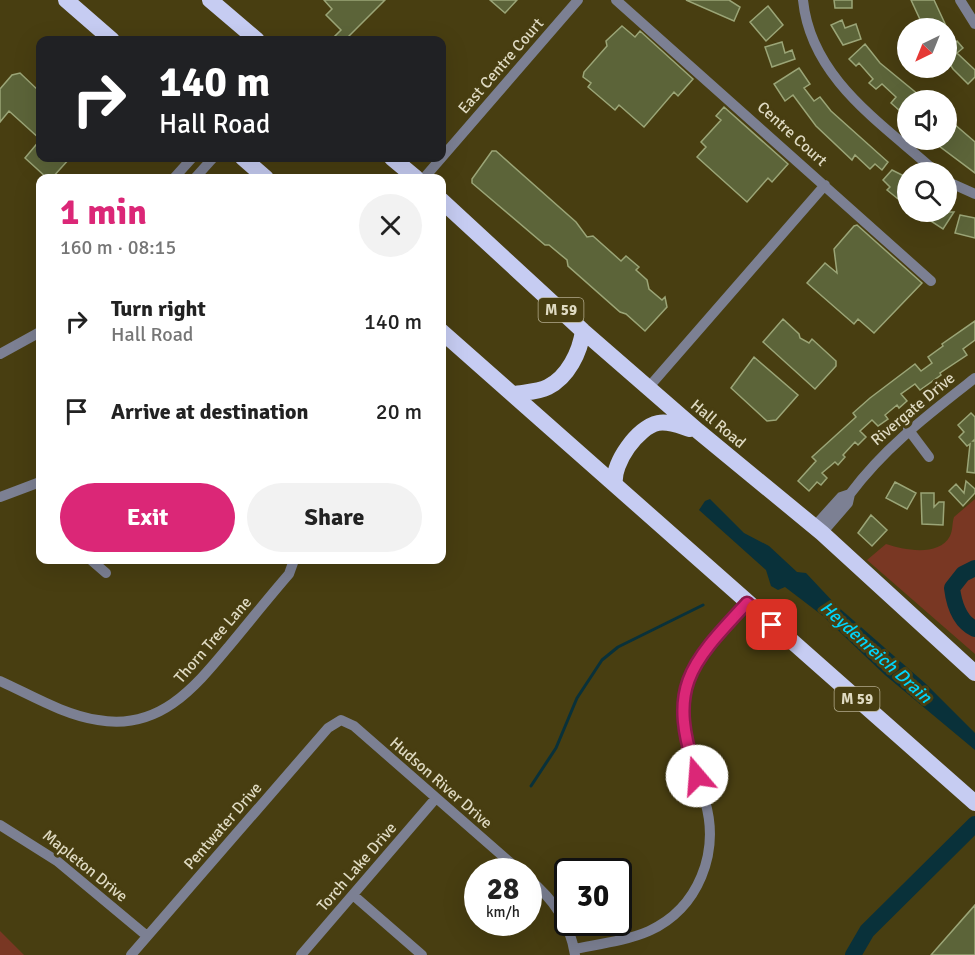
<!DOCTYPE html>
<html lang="en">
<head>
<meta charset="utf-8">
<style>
	:root { --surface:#fff; --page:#f2f2f2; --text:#222; --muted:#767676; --accent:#db2777 }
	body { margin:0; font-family:Signika,sans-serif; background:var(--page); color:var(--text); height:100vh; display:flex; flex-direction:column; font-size:22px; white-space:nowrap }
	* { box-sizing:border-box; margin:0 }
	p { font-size:20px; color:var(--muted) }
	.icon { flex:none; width:33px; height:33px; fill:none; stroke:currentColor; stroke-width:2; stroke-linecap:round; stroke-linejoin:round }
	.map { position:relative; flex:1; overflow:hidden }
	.details { position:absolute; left:36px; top:174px; width:410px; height:390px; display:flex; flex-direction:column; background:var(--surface); border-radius:12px; box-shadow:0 6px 24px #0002 }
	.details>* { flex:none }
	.guide { position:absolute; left:36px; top:36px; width:410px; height:126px; border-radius:12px; box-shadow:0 6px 24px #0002; background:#202124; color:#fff; overflow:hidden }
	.needle { width:39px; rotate:223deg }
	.buttons { position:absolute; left:897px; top:18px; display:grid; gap:12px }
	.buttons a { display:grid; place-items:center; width:60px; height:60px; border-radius:50%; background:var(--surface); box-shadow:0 6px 24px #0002; font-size:30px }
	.speed { position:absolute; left:464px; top:858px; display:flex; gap:12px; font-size:30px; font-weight:700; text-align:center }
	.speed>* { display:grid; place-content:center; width:78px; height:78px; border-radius:50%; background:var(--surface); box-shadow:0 6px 24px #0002; line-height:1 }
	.speed small { font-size:15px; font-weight:400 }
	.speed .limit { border:3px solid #111; border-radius:9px; background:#fff; color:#111 }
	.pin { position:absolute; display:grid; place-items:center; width:51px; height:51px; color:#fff; margin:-26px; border-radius:12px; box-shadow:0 3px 9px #0006 }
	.me { position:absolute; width:66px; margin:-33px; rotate:342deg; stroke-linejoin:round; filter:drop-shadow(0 0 4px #0008) }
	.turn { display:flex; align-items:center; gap:21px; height:126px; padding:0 24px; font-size:27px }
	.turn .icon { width:78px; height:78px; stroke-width:2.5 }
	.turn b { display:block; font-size:42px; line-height:51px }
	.round { display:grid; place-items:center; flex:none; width:63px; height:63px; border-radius:32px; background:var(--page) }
	.head { display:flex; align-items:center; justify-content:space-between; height:102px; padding:0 24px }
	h1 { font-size:36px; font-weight:700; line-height:45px; color:var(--accent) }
	.action { display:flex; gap:12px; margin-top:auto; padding:12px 24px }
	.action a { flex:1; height:69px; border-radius:36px; background:var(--accent); color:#fff; font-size:24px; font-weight:700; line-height:69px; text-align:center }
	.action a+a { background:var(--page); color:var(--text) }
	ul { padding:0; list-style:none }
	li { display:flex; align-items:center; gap:18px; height:90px; padding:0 24px }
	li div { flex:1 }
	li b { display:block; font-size:22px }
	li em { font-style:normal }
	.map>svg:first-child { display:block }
	.green { fill:#793723 }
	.water { fill:#09313a }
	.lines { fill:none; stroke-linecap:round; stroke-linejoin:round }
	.stream { stroke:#09313a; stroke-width:3 }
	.river { stroke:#09313a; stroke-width:16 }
	.building { fill:#5c6439; stroke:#9ba577; stroke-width:1.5 }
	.minor { stroke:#7c8093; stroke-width:10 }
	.trunk { stroke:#c6ccf2; stroke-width:16 }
	.route-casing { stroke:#8e194d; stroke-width:15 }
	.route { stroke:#db2777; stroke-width:10 }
	.labels { text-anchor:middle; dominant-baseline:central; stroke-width:6; stroke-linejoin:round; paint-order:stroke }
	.shield { fill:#483e11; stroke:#b2ab8d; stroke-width:1.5 }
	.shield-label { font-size:15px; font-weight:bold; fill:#dfdac2 }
	.street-label { font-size:16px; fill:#dfdac2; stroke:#483e11 }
	.water-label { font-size:18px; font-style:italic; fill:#00d5fc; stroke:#483e11 }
</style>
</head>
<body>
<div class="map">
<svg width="975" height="955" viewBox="0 0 975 955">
	<rect width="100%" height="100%" fill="#483e11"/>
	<path class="green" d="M975,499v155l-108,-94 19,-16c18,6 53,13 64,-8 3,-6 2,-13 4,-19z
		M0,931l24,24h-24z"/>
	<path class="water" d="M710,499l34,34 25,13 28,26 9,1 31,33 89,78 49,49v17l-90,-75 -62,-59 -38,-29 -7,3 -7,-4 -5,-16 -67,-60 6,-9z"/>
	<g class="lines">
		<path class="stream" d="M531,786l25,-38 21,-50 25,-38 16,-13 85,-42"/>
		<path class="river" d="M975,568l-12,6 -11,14c2,16 8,34 23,41
			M853,955l14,-24 108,-107"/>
	</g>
	<path class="building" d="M324,0h61l-40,40h-7l-4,-3 7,-7 -15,-15 6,-6z
		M490,0h27l-12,13z
		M686,0h43l11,7 -6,14z
		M834,0h18v8h-17z
		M911,0h23l13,28h-23z
		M768,6l15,19 -17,16 -16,-19z
		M842,20l3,8 11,-4 5,15 -18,6 -12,-20z
		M622,26l13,11 5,-6 53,48 -15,17 -4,-4 -30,35 -25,-22 -4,5 -27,-23 3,-4 -8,-6 1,-5 23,-26 -1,-5z
		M946,35l6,9 5,-3 6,7 -6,5 18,17v7l-7,7 -15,-15 -7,-11z
		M782,42l3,11 7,-3 3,9 -23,8 -7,-20z
		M865,44l15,19 45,37h-17v18l-17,-15 5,-6 -14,-13 -6,5 -7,-6 4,-4 -14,-16 -3,3 -7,-7z
		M799,68l11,16 -6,4 10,13 6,-4 11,14 57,51 -6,8 -7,-6 -5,5 -15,-14 -3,5 -36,-34 -23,-31 -8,6 -11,-17z
		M20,73l20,19v47l-31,-28 -9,11v-33l12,-14z
		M724,107l64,57 -16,18 -4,-4 -21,24 -50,-45 9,-10 -5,-5 20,-22 -5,-4z
		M946,117l29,25v31l-44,-33h15z
		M40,140v18h30l-18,20h-5l-22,-20z
		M492,151h4l80,71 11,15 6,-1 28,25 5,-5 13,11 -3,3 11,10 2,9 13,11 3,-3 2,10 -22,24 -19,-17 -6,-2 -52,-46 -1,-6 -18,-15h-4l-73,-62v-4z
		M892,170l16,8v29l-21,-17 3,-3 -7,-7z
		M917,212h37l-11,17z
		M960,215l15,3v20l-20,-5z
		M857,225l65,58 -48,50 -16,-14 -4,5 -47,-41 18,-20 12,10 -3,-24 20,-23z
		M783,319l16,15 1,4 9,5 3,-4 24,22v5l-21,23 -52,-47z
		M975,321v19l-12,9 4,6 -27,18 1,2 -21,15 -5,-6 -14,10 6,7 -8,7 -2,-3 -12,10 3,4 -10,7 -6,-6 -12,11 6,6 -8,8 -3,-3 -12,13 2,2 -7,8 -3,-3 -13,11 5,5 -6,7 -4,-3 -8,9 -11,-10 18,-20 -4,-4 44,-40 -3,-4 17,-15 45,-34 6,7 11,-8 -4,-6 15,-11 -1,-2z
		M754,357l44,38 -22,25 -9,1 -36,-33z
		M971,413l4,4v22l-2,2h2v32l-8,-1 3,-28 -3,2 -8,-9 5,-5 -6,-7z
		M966,481l9,8v4l-12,13 -14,-15 7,-7 8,9z
		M895,482l21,11 -9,16 -21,-11z
		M921,493h13v14l5,-5h5l-1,23 -21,-1z
		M871,515l16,15 -15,16 -14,-13z
		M975,905v50h-44z"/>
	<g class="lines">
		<path class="minor" d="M616,0l315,281
			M803,0c8,79 79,123 133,172
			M960,0l15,24
			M174,178l18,-20
			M195,178l18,-20
			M424,178l154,-178
			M946,181l29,13
			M0,354l40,-22
			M648,388l177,-203
			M908,429l21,28
			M850,494c35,-47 79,-80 125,-116
			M0,497l40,-15
			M814,527l27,-30 9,-3 -2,9 -26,30
			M91,560l15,13
			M0,681c31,14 64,34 98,39 62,11 97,-33 132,-75 20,-24 39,-48 59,-71l5,-14
			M0,825l57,36 90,75
			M528,878c25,21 42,44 47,77
			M353,895l69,60
			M574,949c25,-5 52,-8 75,-18 50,-23 71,-79 56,-130 -9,-32 -26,-63 -22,-97 5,-43 36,-71 64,-101
			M131,955l197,-227 13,-8 13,6 167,146
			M301,955l135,-157"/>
		<path class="trunk" d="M66,0l46,40
			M210,0l47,40
			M243,158l23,20
			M392,158l24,20
			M441,200l142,131 115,100 124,102 153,140
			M441,331l534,472
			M514,394c11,-2 24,-2 34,-7 20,-10 32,-35 35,-56
			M615,484c-3,-21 23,-57 43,-61 11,-2 22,3 32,6"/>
	</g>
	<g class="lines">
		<defs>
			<path id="route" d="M697,776c-30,-88 -9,-110 50,-173l25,22"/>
		</defs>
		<use href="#route" class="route-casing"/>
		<use href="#route" class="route"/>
	</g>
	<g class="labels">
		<g class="shield">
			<rect x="538.5" y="298" width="45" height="24" rx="4.5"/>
			<rect x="834.5" y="687" width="45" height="24" rx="4.5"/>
		</g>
		<g class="shield-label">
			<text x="561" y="310">M 59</text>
			<text x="857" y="699">M 59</text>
		</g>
		<g class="street-label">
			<text transform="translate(501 66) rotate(-49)">East Centre Court</text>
			<text transform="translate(792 134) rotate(42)">Centre Court</text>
			<text transform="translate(913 409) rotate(-40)">Rivergate Drive</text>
			<text transform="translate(718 424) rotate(40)">Hall Road</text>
			<text transform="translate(213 640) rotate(-49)">Thorn Tree Lane</text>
			<text transform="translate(441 783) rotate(41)">Hudson River Drive</text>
			<text transform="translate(223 826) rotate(-49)">Pentwater Drive</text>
			<text transform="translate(85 866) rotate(39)">Mapleton Drive</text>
			<text transform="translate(357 867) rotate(-49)">Torch Lake Drive</text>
		</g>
		<g class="water-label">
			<text transform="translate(876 652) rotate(42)">Heydenreich Drain</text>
		</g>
	</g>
</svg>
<div class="buttons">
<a><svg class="needle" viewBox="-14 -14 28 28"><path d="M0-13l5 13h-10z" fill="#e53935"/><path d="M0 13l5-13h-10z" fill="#767676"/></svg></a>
<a><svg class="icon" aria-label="sound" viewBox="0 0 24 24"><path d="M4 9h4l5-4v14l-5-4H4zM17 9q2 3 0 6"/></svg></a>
<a><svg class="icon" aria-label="search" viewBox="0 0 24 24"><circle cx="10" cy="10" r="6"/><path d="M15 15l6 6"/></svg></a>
</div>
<div class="speed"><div>28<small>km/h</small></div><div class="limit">30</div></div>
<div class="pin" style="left:772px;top:625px;background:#d93025"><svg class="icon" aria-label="arrive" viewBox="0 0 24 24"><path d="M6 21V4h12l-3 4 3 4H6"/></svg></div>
<svg class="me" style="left:697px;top:776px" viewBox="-20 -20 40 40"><circle r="19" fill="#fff"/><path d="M0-13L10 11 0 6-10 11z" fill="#db2777"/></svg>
<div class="guide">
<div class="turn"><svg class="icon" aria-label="right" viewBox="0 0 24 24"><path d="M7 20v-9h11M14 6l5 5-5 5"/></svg><div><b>140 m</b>Hall Road</div></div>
</div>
<section class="details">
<div class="head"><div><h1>1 min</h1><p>160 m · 08:15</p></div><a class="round"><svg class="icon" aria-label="close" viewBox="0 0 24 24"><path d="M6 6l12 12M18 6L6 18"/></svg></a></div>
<ul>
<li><svg class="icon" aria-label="right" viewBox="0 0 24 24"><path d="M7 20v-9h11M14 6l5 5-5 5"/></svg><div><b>Turn right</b><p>Hall Road</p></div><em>140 m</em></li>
<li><svg class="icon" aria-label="arrive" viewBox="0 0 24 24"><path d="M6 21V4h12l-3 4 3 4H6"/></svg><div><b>Arrive at destination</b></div><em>20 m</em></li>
</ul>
<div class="action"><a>Exit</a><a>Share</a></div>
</section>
</div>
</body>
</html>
